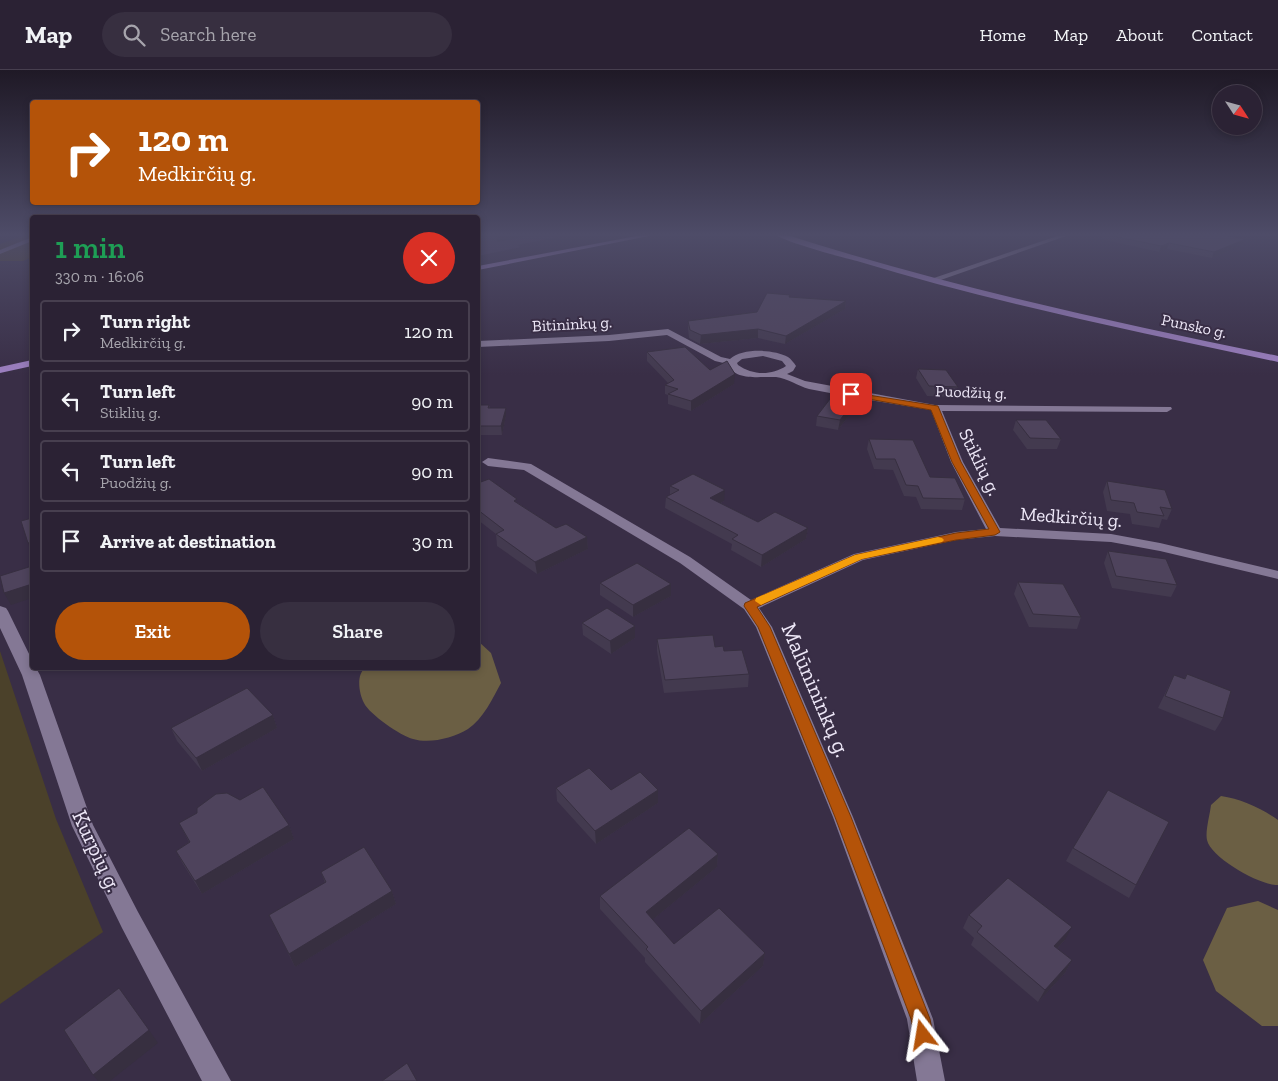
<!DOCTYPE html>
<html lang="en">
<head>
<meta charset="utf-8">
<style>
	:root { --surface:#2b2234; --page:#372f40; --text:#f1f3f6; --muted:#a6a4ac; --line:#473f4f; --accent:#b45309 }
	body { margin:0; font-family:"Zilla Slab",serif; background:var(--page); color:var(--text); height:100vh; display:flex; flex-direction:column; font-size:19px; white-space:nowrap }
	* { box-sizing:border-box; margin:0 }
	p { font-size:16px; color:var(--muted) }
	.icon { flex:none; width:28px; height:28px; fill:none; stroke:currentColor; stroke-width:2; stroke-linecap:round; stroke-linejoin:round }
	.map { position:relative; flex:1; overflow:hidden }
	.sheet { position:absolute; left:30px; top:145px; width:450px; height:455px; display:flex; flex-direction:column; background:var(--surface); border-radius:5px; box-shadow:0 2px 8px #0003,0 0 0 1px var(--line) }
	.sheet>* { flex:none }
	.banner { position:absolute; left:30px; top:30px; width:450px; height:105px; border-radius:5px; box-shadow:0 2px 8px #0003,0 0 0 1px var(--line); background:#b45309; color:#fff; overflow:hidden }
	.needle { width:32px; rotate:126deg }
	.controls { position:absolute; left:1212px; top:15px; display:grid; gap:10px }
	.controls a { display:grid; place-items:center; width:50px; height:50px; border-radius:50%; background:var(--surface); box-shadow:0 2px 8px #0003,0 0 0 1px var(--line); font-size:25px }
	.pin { position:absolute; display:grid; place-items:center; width:42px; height:42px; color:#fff; margin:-21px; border-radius:10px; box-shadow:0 2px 8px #0006 }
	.me { position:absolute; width:55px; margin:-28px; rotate:346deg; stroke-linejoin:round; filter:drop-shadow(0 0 4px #0008) }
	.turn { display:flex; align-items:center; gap:18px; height:105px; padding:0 25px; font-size:22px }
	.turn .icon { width:65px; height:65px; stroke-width:2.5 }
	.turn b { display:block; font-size:35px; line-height:42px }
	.round { display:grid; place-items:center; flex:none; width:52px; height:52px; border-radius:26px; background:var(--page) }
	.head { display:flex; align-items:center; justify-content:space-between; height:85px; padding:0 25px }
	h1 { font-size:30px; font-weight:600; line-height:38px; color:#1e9e55 }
	.button { display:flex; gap:10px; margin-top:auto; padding:10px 25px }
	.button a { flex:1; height:58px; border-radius:30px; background:var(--accent); color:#fff; font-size:20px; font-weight:600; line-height:58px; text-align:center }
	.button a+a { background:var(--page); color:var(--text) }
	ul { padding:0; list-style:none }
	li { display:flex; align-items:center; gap:15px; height:62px; margin:0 10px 8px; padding:0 15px; border:2px solid var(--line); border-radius:5px }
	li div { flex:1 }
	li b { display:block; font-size:19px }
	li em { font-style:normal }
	header { display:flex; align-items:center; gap:30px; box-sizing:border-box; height:70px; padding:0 25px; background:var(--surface); border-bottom:1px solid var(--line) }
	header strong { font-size:24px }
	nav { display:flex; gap:28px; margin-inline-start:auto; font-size:18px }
	.search { width:350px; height:45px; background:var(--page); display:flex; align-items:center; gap:12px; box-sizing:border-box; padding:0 18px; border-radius:28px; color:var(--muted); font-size:19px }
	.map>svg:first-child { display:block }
	.built { fill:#463957 }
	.green { fill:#4b412a }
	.water { fill:#6b5f44 }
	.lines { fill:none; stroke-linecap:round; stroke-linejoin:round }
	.minor { fill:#847895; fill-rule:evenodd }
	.major { fill:#9d80c1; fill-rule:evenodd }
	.wall { fill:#433a4f }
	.shaded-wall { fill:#372f40 }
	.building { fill:#4e435c; stroke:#372f40 }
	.route { fill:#b45309; stroke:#753606 }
	.slow { fill:#f59e0b }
	.labels { text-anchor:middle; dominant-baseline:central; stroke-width:4; stroke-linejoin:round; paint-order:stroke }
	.far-street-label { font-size:16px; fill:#ede7f7; stroke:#392e46 }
	.street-label { font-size:19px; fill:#ede7f7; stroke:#392e46 }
	.near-street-label { font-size:22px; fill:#ede7f7; stroke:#392e46 }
</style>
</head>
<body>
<header>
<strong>Map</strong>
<div class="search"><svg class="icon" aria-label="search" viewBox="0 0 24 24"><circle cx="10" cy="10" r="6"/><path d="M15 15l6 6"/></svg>Search here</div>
<nav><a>Home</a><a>Map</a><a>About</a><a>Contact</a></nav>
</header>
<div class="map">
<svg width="1278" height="1011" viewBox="0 0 1278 1011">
	<rect width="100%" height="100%" fill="#392e46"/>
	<path class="built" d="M478,164h96l-57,11 4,2 -43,9z"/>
	<path class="green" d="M28,164h4v23l-9,4h-23v-17z
		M0,581l56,168 47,113 -103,72z"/>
	<path class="water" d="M478,571l13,12 10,30c-8,15 -18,36 -33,46 -15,9 -38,15 -55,10 -12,-3 -44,-25 -49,-36 -5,-9 -8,-28 1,-35h113z
		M1221,726c20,3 40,12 57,24v65c-17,1 -67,-27 -71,-45 -2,-8 3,-26 4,-35z
		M1258,831l20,9v116h-16l-46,-35 -13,-31 24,-52z"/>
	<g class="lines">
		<path class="minor" d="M1063,164h9l-137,48 -7,-2z
			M32,167v4l-32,13v-4z
			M668,259l53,28 9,2c12,-11 44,-10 58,-2 3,2 6,6 8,9l-3,5 -6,3 18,7 130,24 236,2 1,2 -5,3 -225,-1 21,51 37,66 111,6 49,9 118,28v8l-118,-28 -49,-9 -116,-6 -39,4 -93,20 -104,48 13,19 81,190 80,202 12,62h-28l-10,-62 -74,-202 -77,-190 -12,-18 -64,-46 -156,-93 -36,-4 -6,-4 6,-4 43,6 159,93 61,43 103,-46 102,-22 30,-3 -35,-67 -20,-52c-41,-7 -82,-13 -122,-21 -11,-3 -22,-11 -33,-12 -14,-1 -41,5 -48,-13l-13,-3 -48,-26 -58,6 -131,6v-6l131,-6zM763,286l19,5 4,5c-15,10 -34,9 -48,-1l-1,-2 5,-4z
			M0,536l6,2 2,3 24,49v8h4l4,7 53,150 45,87 93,169h-29l-80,-153 -50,-102 -50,-151 -22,-47z"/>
		<path class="major" d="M647,164h12l-181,36v-4z
			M775,164h9c162,52 327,88 494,122v6c-141,-30 -283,-59 -421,-101 -16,-4 -73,-19 -82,-27z
			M32,290v6l-32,7v-6z"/>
	</g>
	<path class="wall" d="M478,164h60l-41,8z
		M1103,164l143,5 -3,6 -31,13 -45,-9 -8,3 -58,-13z
		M790,225l-1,2 57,4 -1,8 -60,35 -27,-6 -58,6 -11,-6 -1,-9v-8l69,-9z
		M647,282l63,18 24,14 -43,27 -23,-7v-9l-3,-1v-9l3,-2 -21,-22z
		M918,299l40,18 -3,10 -28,-1 -11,-18z
		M478,335h11l1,3h16v8l-4,19h-21l-3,2z
		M851,343l-13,17 -22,-4 1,-10z
		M1016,350l45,19 -4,10h-30l-14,-19z
		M869,369l96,60 -3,11 -41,-1 -5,-12 -12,-1 -11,-26 -19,-1 -7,-20z
		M1107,411l65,28 -5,11 -5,-1 -3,9 -27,-4 -2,-10 -23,-3 -4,-19z
		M478,413l40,20 38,25 31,9 1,12 -51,25 -40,-28 -1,-12 -18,-14z
		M670,416l54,15 -3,2 37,19 50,6 -2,11 -45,28 -30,-17 1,-6 -67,-36 1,-11 4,-2z
		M1108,481l69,34 -6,12 -59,-9 -8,-25z
		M1018,512l63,35 -4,12 -48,-2 -15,-33z
		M600,513l71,13 -38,21 -33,-22z
		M582,553l53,3v12l-24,16 -28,-19z
		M657,569l58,8 9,4 25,23 -1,13 -84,6 -7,-42z
		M1187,604l36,44 -8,13 -57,-23 16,-33 10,4z
		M273,645l4,13 -75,43 -25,-30 -6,-13z
		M556,718l55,2h47v13l-62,41 -39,-43z
		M179,753l110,2 5,14 -92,55 -19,-30 -7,-13 13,-9z
		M1073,778l63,37 -7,13 -63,-37z
		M718,784l-1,13 -65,53 22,24 91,9 -2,13 -63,58 -55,-62v-4l-45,-49v-13z
		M321,802l71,19 4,13 -101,63 -26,-52 56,-32z
		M969,845l96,25 -8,9 15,11 -7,13 -27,29 -67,-57 3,-7 -11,-10z"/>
	<path class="shaded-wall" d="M496,164h42l-41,8z
		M1246,169l-3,6 -31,13 2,-6z
		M1169,173l-2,6 -8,3 2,-6z
		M846,231l-1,8 -60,35 1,-8z
		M758,259v9l-58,6 1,-9z
		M735,304l-1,10 -43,27v-10z
		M853,333l-2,10 -13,17 2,-10z
		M506,338v8l-4,19 -1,-9z
		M480,356l1,9 -3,2v-10z
		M725,420l-1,11 -14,8v-11z
		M808,458l-2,11 -45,28 1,-12z
		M587,467l1,12 -51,25 -2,-12z
		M32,472v10l-4,-9z
		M32,514v14l-21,7 -7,-12z
		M671,514v12l-38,21v-12z
		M635,556v12l-24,16 -1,-13z
		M273,645l4,13 -75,43 -6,-13z
		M658,720v13l-62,41 -1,-13z
		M289,755l5,14 -92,55 -7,-13z
		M718,784l-1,13 -71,58v-13z
		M392,821l4,13 -101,63 -6,-13z
		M1072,857l-7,13 -18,19 7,-13z
		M765,883l-2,13 -63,58 1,-13z
		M1072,890l-7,13 -27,29 7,-12z
		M149,960l9,13 -48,38h-12l-5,-6z"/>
	<path class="building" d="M1103,164h114l29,5 -32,13 -45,-9 -8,3z
		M767,223l23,2 -1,2 57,4 -60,35 -28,-7 -57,6 -11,-5 -2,-9 69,-9z
		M685,277l25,23 17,-9 8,13 -44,27 -23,-7 10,-5 -13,-4 9,-5 -27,-28z
		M918,299l28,1 12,17 -29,-1z
		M830,329l23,4 -13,17 -23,-4z
		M478,335h11l-1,3h18l-5,18h-21l-2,1z
		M1016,350h30l15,19 -31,-1z
		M869,369l44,1 17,37 25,1 10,21 -42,-1 -5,-12 -12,-1 -11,-26h-19z
		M693,404l32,16 -15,8 48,24 17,-10 33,16 -46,27 -30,-16 6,-4 -72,-38 13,-7 -9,-4z
		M489,409l28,20 -3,2 42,27 10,-4 21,13 -52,25 -39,-28 8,-4 -26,-20v-27z
		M1107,411l58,9 7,19 -12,-2 4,9 -27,-4 -3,-9 -23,-3z
		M32,448v24l-4,1 -7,-22z
		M1108,481l58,8 11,26 -61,-9z
		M637,493l34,21 -38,21 -33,-22z
		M32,496v18l-28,9 -4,-17z
		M1018,512l45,2 18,33 -48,-3z
		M607,538l28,18 -25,15 -28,-18z
		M713,565l2,12 8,-1 1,5 18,-1 7,24 -84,6 -8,-41z
		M1187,604l44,17 -8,27 -58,-22 9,-21 11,4z
		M247,618l26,27 -77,43 -25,-30z
		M589,698l22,22 29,-18 18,18 -63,41 -39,-43z
		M263,717l26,38 -94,56 -19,-30 14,-9 -11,-19 18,-10v-5l19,-14 11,-1 13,7z
		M1108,720l61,32 -33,63 -63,-37z
		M689,758l29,26 -72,58 28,32 45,-36 46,45 -64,58 -55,-62 2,-2 -48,-51z
		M364,777l28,44 -103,63 -20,-39 57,-33 -5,-10z
		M1008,808l64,49 -18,19 18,14 -27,30 -68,-58 5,-6 -13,-11z
		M119,918l30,42 -56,45 -29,-45z
		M407,993l10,18h-35z"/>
	<linearGradient id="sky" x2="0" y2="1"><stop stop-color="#1f1926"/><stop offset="0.54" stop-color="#4e4c68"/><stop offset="1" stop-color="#4e4c68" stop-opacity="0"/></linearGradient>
	<rect width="1278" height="305" fill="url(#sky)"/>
	<path class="route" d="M849,322l89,14 23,56 39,70 -5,3 -39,5 -94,19 -105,48 13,20 81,190 79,202 3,16 -3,7 -7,3 -7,-3 -5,-23 -76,-202 -77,-190 -14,-21 1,-3 110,-48 101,-22 33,-4 -37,-67 -21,-52 -80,-14 -4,-2z"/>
	<path class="slow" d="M938,467l4,1 2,2 -2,2 -80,17 -97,44 -4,2 -6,-4 1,-3 99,-43z"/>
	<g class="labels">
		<g class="far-street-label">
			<text transform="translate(572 254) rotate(-3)">Bitininkų g.</text>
			<text transform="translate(1194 256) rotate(12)">Punsko g.</text>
			<text transform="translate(971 322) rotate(2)">Puodžių g.</text>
		</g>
		<g class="street-label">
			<text transform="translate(980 392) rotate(64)">Stiklių g.</text>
			<text transform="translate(1071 447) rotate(4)">Medkirčių g.</text>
		</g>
		<g class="near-street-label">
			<text transform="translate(816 620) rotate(67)">Malūnininkų g.</text>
			<text transform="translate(97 781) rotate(65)">Kurpių g.</text>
		</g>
	</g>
</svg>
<div class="controls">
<a><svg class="needle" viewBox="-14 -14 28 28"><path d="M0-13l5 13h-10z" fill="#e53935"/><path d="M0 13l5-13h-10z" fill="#a6a4ac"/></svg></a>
</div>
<div class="pin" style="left:851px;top:324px;background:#d93025"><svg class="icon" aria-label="arrive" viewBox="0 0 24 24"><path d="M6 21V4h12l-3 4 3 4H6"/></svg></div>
<svg class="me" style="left:923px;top:965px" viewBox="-20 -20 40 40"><path d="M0-17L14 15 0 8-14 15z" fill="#b45309" stroke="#fff" stroke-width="4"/></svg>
<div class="banner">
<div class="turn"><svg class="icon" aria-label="right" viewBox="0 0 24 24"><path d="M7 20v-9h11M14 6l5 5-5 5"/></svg><div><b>120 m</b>Medkirčių g.</div></div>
</div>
<section class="sheet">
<div class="head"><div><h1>1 min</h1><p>330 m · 16:06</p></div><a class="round" style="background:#d93025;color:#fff"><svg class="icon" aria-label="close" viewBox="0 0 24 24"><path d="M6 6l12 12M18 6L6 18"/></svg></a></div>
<ul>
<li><svg class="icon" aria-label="right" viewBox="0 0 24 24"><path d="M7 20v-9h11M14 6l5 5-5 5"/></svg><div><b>Turn right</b><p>Medkirčių g.</p></div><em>120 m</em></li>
<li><svg class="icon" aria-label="left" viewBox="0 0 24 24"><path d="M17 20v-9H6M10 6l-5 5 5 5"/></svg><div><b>Turn left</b><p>Stiklių g.</p></div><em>90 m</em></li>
<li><svg class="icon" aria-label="left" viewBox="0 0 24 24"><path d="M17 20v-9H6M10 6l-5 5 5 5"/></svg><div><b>Turn left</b><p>Puodžių g.</p></div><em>90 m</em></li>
<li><svg class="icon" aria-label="arrive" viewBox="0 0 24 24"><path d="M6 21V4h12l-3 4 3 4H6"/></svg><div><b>Arrive at destination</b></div><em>30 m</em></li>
</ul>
<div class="button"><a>Exit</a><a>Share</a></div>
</section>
</div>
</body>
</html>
